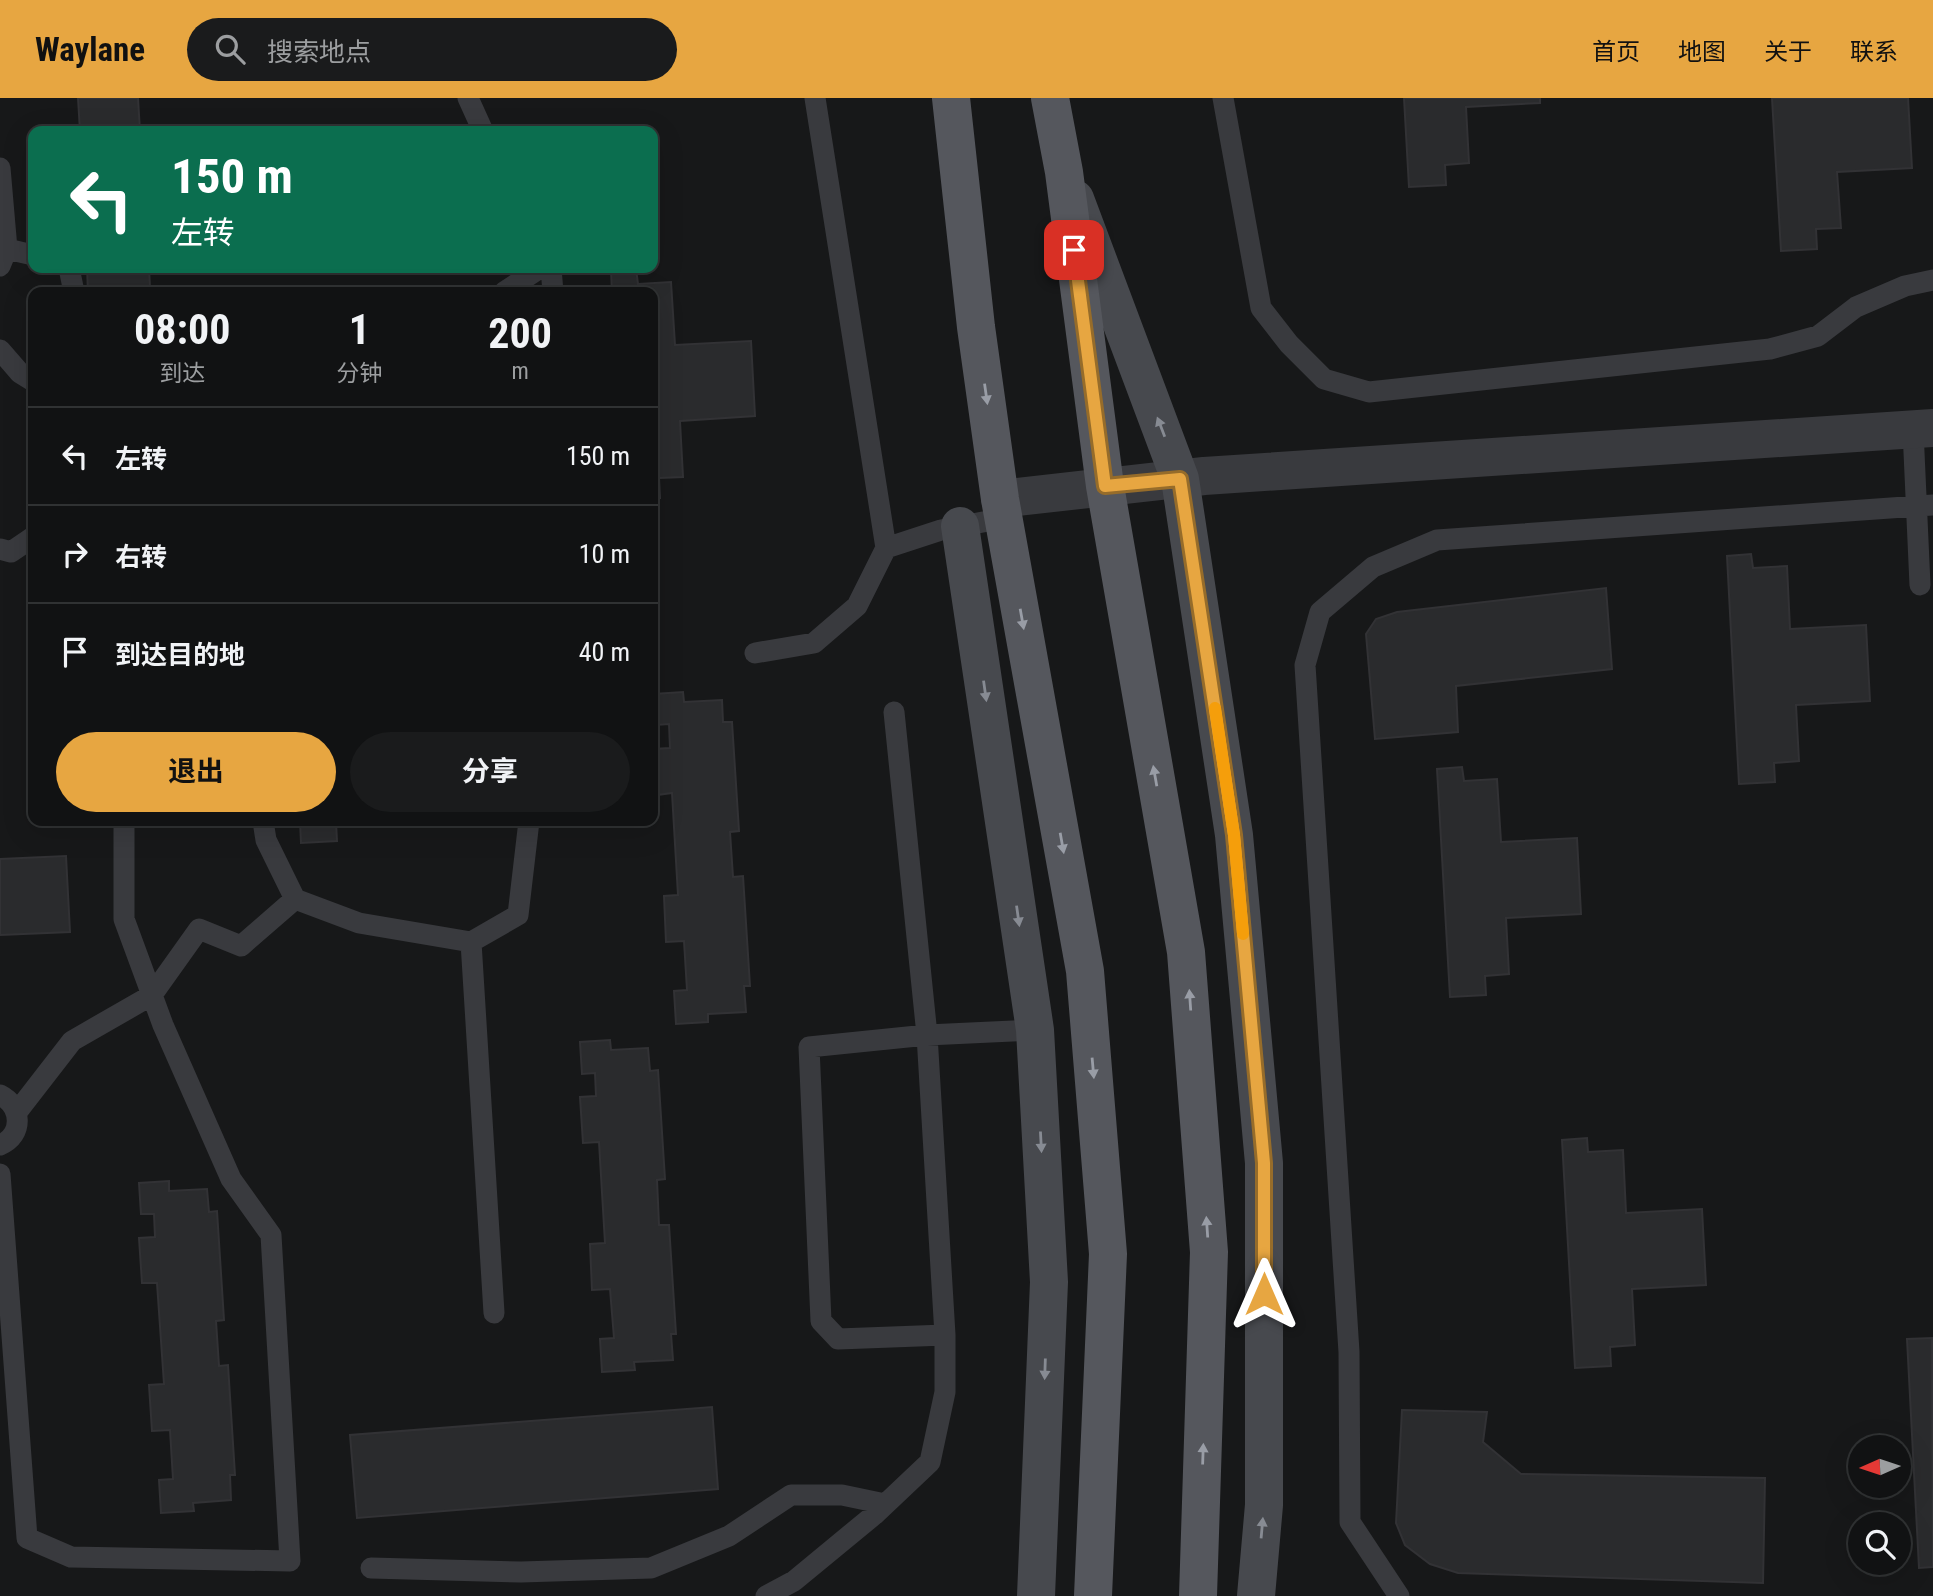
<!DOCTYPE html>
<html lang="zh">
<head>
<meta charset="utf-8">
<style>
	:root { --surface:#111213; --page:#1a1b1c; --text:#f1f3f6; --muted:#9c9ea0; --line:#303233; --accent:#e7a641 }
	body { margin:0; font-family:"Roboto Condensed","Noto Sans SC",sans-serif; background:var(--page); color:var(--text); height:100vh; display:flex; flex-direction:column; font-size:26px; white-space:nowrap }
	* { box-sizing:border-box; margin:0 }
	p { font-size:23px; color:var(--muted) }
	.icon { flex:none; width:38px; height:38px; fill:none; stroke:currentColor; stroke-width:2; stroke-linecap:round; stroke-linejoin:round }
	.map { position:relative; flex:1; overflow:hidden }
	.details { position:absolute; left:28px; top:189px; width:630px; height:539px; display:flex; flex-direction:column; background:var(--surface); border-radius:14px; box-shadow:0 7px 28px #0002,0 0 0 2px var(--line) }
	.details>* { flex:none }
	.guide { position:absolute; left:28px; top:28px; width:630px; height:147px; border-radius:14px; box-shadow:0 7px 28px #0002,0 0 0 2px var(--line); background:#0b6e4f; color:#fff; overflow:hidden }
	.needle { width:46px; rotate:267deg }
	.controls { position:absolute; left:1848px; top:1337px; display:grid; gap:14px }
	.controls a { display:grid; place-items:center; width:63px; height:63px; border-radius:50%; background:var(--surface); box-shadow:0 7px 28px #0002,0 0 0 2px var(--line); font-size:35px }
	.pin { position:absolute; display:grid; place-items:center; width:60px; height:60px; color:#fff; margin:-30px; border-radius:14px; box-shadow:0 4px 10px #0006 }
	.me { position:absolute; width:77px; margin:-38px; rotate:0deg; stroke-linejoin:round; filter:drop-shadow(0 0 5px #0008) }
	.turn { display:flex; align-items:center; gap:24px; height:147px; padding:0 28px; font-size:32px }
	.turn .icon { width:91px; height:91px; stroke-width:2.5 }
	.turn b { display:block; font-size:49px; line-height:60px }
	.eta { display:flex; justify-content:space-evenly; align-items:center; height:119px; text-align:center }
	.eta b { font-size:42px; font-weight:700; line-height:49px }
	.button { display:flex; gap:14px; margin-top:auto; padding:14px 28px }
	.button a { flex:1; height:80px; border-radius:42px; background:var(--accent); color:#111; font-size:28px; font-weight:700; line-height:80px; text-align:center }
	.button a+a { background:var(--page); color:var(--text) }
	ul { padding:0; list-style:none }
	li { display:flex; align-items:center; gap:21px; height:98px; padding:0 28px; border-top:2px solid var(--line) }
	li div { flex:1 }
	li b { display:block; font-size:26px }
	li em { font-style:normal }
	header { display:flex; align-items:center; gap:42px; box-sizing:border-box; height:98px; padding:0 35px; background:var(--accent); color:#111 }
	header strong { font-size:33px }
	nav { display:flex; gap:38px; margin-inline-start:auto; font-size:24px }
	.search { width:490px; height:63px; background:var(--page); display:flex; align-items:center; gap:18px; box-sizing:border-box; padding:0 24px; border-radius:38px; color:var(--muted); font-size:26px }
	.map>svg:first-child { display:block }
	.building { fill:#2a2b2d; stroke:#323235; stroke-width:2 }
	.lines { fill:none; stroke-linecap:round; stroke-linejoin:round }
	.lane { stroke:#393a3e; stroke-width:21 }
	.street { stroke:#393a3e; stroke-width:38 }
	.secondary { stroke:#47494e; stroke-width:38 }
	.primary { stroke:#55575d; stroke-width:38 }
	.oneway { fill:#999da6 }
	.oneway2 { fill:#878b93 }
	.route-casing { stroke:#966c2a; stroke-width:18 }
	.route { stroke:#e7a641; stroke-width:12 }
	.slow { stroke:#f59e0b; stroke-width:12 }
</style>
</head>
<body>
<header>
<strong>Waylane</strong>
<div class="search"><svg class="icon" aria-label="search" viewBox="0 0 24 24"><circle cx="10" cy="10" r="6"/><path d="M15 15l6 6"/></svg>搜索地点</div>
<nav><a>首页</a><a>地图</a><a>关于</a><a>联系</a></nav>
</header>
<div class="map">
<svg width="1933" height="1498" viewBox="0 0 1933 1498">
	<rect width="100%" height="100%" fill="#171819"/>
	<path class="building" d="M78,0h60l2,33h-60z
		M1404,0h136v5l-74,4 3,56 -24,2 1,20 -37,2z
		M1772,0h136l4,70 -75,4 4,56 -25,1 1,20 -36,2z
		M87,170h62l1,19 -25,2v3h-37z
		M636,171l2,15 33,-2 4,63 76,-4 4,75 -75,5 3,56 -24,1 1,20h-7v-206h-41l-1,-21z
		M1751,456l2,14 34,-2 3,63 76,-4 4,76 -74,4 3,56 -25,2 1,19 -36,2 -12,-228z
		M1606,490l6,81 -156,17 2,46 -83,7 -9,-105 10,-15 21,-7z
		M683,594l1,10 38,-2 1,22h9l7,109 -9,1 3,45 10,-1 7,110h-6l2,26 -38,2v8l-32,2 -2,-33 13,-1 -3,-49 -18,1 -2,-46 14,-1 -6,-102 -15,2 -3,-46 16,-1 -1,-24 -13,1 -2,-31z
		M1462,669l2,14 33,-2 4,63 76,-4 4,76 -75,4 3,56 -24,2 1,19 -36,2 -13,-228z
		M300,723h56l-20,1 1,19 -36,2z
		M66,758l4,76 -70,3v-76z
		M610,942l1,10 37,-2 2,23 8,-1 7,109 -8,1 2,45h10l7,109h-5l2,26 -39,2 1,8 -33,2 -2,-33 14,-1 -4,-49 -18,1 -2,-46 15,-1 -6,-101 -16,1 -3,-46 16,-1 -1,-23 -13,1 -2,-32z
		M1587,1040l1,14 35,-2 3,63 76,-4 4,76 -74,4 3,56 -25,2 1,19 -36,2 -13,-228z
		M169,1083v10l38,-2 2,23 8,-1 7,109 -8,1 3,45 9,-1 7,110h-5l1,25 -38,3 1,8 -33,2 -2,-33 14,-1 -3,-49 -18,1 -3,-46 15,-1 -7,-101h-15l-3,-45 16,-1 -1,-23h-13l-2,-31z
		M1932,1240l1,229 -14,1 -12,-229z
		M712,1309l6,82 -361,29 -7,-83z
		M1402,1312l85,2 -4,30 38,32 244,4 -2,105 -305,-10 -28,-9 -25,-19 -9,-22z"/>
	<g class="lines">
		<path class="lane" d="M468,0l15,33
			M815,0l71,450 55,-18 63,-12
			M1223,0l38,210 28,36 35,35 45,13 401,-43 48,-13 38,-29 49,-21 28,-6
			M0,70l7,81 -7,17
			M7,151l26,6
			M69,170l5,24
			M551,170l2,24
			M504,194l36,-24
			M0,252l20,23 13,8
			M1913,332l7,155
			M0,451l11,3 22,-15
			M755,555l59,-10 43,-37 29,-58
			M894,614l33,323 108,-5
			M263,723l3,19 29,59 64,24 112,19 47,-27 11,-94
			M471,844l23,371
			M927,937l18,300 -107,4 -17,-18 -12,-274z
			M0,997c22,11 24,40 0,50
			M17,1014l55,-71 80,-46 47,-66 42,17 54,-47
			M0,1076l27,364 44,19 219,4 -19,-326 -40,-56 -68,-154 -39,-106v-98
			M371,1470l150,4 130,-4 78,-32 62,-41h51l43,9
			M766,1498l28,-15 80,-66 56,-53 15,-70v-57
			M1399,1498l-49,-74 -1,-170 -44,-687 15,-53 53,-45 64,-27 496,-35"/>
		<path class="street" d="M1000,401l204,-23 729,-48"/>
		<path class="secondary" d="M1075,101l105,280 54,356 30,328v342l-8,91
			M960,428l75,504 14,252 -13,314"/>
		<path class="primary" d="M951,0l25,229 24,172 85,472 23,283 -15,342
			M1050,0l14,74 41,314 81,466 23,300 -11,344"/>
	</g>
	<defs><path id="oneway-solid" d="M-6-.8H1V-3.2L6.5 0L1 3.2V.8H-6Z" transform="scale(1.75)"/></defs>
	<g class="oneway">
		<use href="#oneway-solid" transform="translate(986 296) rotate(82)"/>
		<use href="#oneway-solid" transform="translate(1022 521) rotate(80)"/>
		<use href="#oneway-solid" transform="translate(1155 678) rotate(-100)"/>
		<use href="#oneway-solid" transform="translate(1062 745) rotate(80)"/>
		<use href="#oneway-solid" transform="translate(1190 902) rotate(-94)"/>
		<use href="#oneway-solid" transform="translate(1093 970) rotate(85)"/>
		<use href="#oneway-solid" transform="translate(1207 1129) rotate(-94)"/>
		<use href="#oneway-solid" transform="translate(1203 1356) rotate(-88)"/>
	</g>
	<g class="oneway2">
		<use href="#oneway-solid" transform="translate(1161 329) rotate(-111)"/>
		<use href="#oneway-solid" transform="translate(985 593) rotate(82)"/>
		<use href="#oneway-solid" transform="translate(1018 818) rotate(82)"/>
		<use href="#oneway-solid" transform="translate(1041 1044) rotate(87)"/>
		<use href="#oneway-solid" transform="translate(1045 1271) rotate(92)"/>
		<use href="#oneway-solid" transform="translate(1262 1430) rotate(-85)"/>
	</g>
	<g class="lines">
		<defs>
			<path id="route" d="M1074,152l31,236 75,-7 54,356 30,328v131"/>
		</defs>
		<use href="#route" class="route-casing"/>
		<use href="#route" class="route"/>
		<path class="slow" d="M1215,610l19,127 9,99"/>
	</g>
</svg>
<div class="controls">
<a><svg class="needle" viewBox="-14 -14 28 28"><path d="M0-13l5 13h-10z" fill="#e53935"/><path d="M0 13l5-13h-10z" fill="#9c9ea0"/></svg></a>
<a><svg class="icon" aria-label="search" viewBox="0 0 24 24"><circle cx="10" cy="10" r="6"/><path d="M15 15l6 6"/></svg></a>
</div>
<div class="pin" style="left:1074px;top:152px;background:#d93025"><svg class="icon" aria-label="arrive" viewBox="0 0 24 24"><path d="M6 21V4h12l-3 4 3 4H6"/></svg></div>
<svg class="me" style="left:1264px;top:1196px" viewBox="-20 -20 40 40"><path d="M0-17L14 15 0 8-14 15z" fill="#e7a641" stroke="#fff" stroke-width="4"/></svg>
<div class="guide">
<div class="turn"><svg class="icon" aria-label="left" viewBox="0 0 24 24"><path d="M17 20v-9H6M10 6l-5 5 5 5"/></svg><div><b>150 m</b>左转</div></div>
</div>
<section class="details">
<div class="eta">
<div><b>08:00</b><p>到达</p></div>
<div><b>1</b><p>分钟</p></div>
<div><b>200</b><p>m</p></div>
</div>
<ul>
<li><svg class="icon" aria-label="left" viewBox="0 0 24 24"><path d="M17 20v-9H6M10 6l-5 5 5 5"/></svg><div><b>左转</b></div><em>150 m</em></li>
<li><svg class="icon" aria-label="right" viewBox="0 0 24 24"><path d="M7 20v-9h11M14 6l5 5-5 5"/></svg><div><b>右转</b></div><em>10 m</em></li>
<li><svg class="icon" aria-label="arrive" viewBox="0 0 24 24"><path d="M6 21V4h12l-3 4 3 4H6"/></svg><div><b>到达目的地</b></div><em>40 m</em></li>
</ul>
<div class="button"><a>退出</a><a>分享</a></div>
</section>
</div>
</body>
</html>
